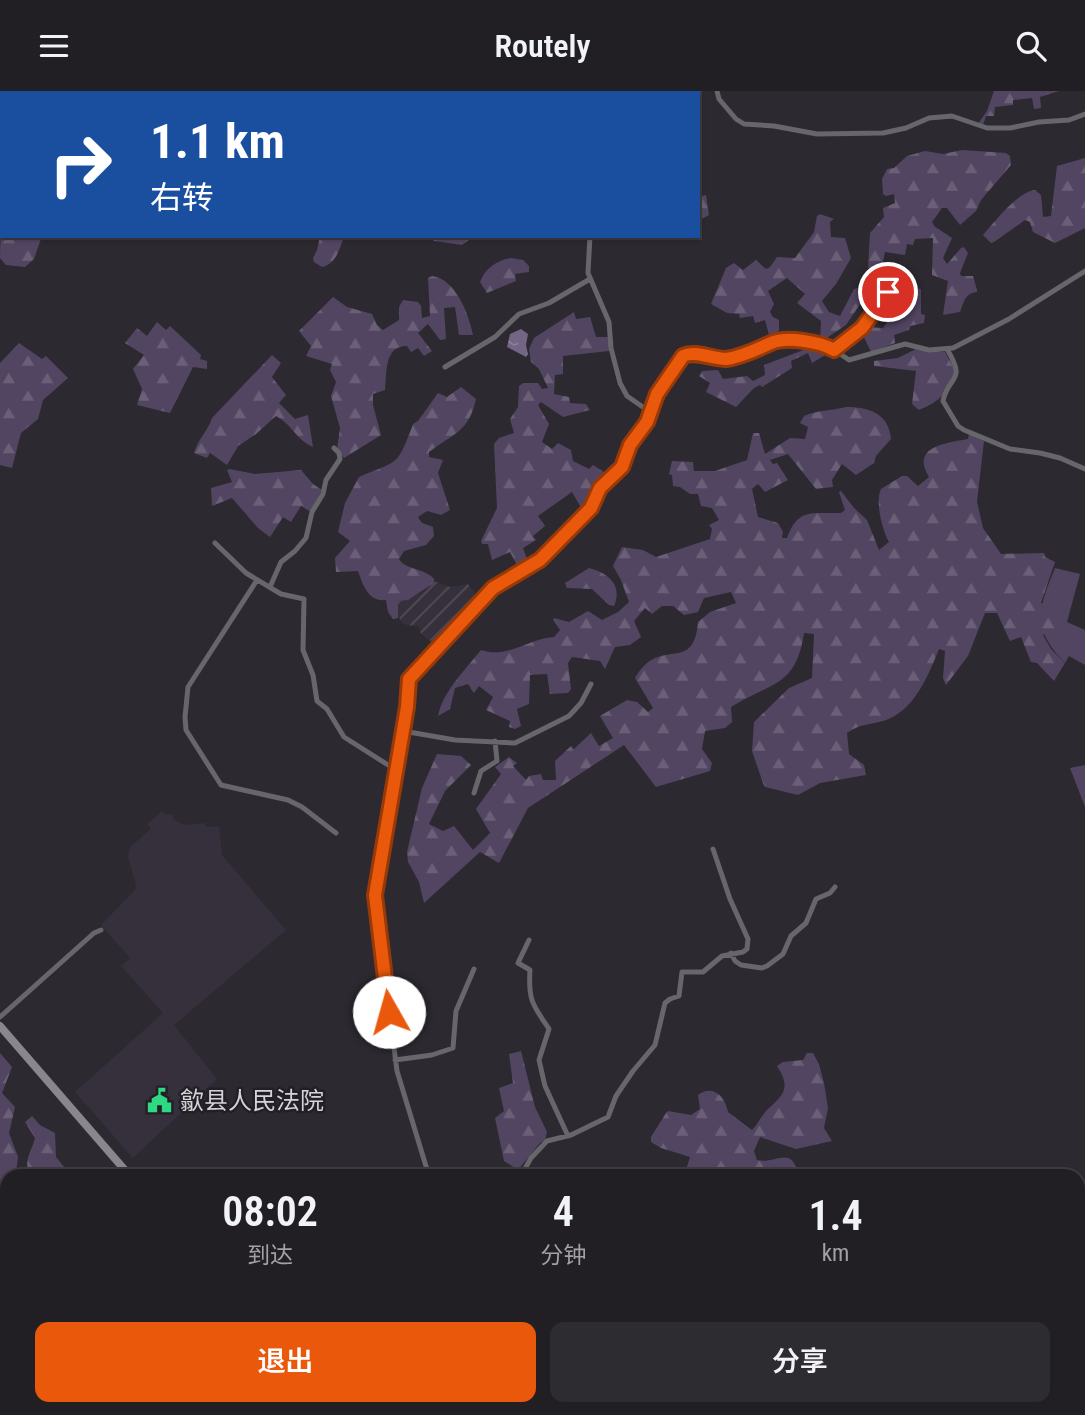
<!DOCTYPE html>
<html lang="zh">
<head>
<meta charset="utf-8">
<style>
	:root { --surface:#211f24; --page:#2d2c31; --text:#f1f3f6; --muted:#a2a2a6; --line:#3e3d41; --accent:#ea580c }
	body { margin:0; font-family:"Roboto Condensed","Noto Sans SC",sans-serif; background:var(--page); color:var(--text); height:100vh; display:flex; flex-direction:column; font-size:26px; white-space:nowrap }
	* { box-sizing:border-box; margin:0 }
	p { font-size:23px; color:var(--muted) }
	.icon { flex:none; width:38px; height:38px; fill:none; stroke:currentColor; stroke-width:2; stroke-linecap:round; stroke-linejoin:round }
	.map { position:relative; flex:1; overflow:hidden }
	.drawer { position:absolute; left:0px; top:1078px; width:1085px; height:247px; display:flex; flex-direction:column; background:var(--surface); border-radius:21px 21px 0 0; box-shadow:0 2px 5px #0004,0 0 0 2px var(--line) }
	.drawer>* { flex:none }
	.guide { position:absolute; left:0px; top:0px; width:700px; height:147px; box-shadow:0 2px 5px #0004,0 0 0 2px var(--line); background:#1a4fa0; color:#fff; overflow:hidden }
	.pin { position:absolute; display:grid; place-items:center; width:60px; height:60px; color:#fff; margin:-30px; border:4px solid #fff; border-radius:50%; box-shadow:0 2px 7px #0007 }
	.me { position:absolute; width:77px; margin:-38px; rotate:353deg; stroke-linejoin:round; filter:drop-shadow(0 0 5px #0008) }
	.turn { display:flex; align-items:center; gap:24px; height:147px; padding:0 35px; font-size:32px }
	.turn .icon { width:91px; height:91px; stroke-width:2.5 }
	.turn b { display:block; font-size:49px; line-height:60px }
	.eta { display:flex; justify-content:space-evenly; align-items:center; height:119px; text-align:center }
	.eta b { font-size:42px; font-weight:600; line-height:49px }
	.action { display:flex; gap:14px; margin-top:auto; padding:14px 35px }
	.action a { flex:1; height:80px; border-radius:14px; background:var(--accent); color:#fff; font-size:28px; font-weight:600; line-height:80px; text-align:center }
	.action a+a { background:var(--page); color:var(--text) }
	header { display:flex; justify-content:space-between; align-items:center; height:91px; padding:0 35px; background:var(--surface); font-size:32px; font-weight:600 }
	.map>svg:first-child { display:block }
	.built { fill:#36303d }
	.industrial { fill:url(#industrial-furrows) }
	.grass { fill:#524561 }
	.forest { fill:url(#forest-firs) }
	.water { fill:url(#water-ripples) }
	.lines { fill:none; stroke-linecap:round; stroke-linejoin:round }
	.stream { stroke:#736584; stroke-width:2 }
	.minor { stroke:#67666a; stroke-width:5 }
	.tertiary { stroke:#67666a; stroke-width:7 }
	.secondary { stroke:#89878d; stroke-width:8 }
	.route-casing { stroke:#983908; stroke-width:18 }
	.route { stroke:#ea580c; stroke-width:12 }
	.labels { text-anchor:middle; dominant-baseline:central; stroke-width:5; stroke-linejoin:round; paint-order:stroke }
	.poi-label { font-size:24px; fill:#d5d3d8; stroke:#221f26; text-anchor:start }
</style>
</head>
<body>
<header><svg class="icon" aria-label="menu" viewBox="0 0 24 24"><path d="M4 6h16M4 12h16M4 18h16"/></svg>Routely<svg class="icon" aria-label="search" viewBox="0 0 24 24"><circle cx="10" cy="10" r="6"/><path d="M15 15l6 6"/></svg></header>
<div class="map">
<svg width="1085" height="1324" viewBox="0 0 1085 1324">
	<defs>
		<pattern id="industrial-furrows" width="10" height="10" patternUnits="userSpaceOnUse" patternTransform="scale(1.75)"><rect width="10" height="10" fill="#36303d"/><path d="M-1 1l2-2M0 10L10 0M9 11l2-2" fill="none" stroke="#524d58"/></pattern>
		<pattern id="forest-firs" width="22" height="20" patternUnits="userSpaceOnUse" patternTransform="scale(1.75)"><rect width="22" height="20" fill="#524561"/><path d="M5 1l3.5 6h-7zM16 11l3.5 6h-7z" fill="#6a5f77"/></pattern>
		<pattern id="water-ripples" width="26" height="14" patternUnits="userSpaceOnUse" patternTransform="scale(1.75)"><rect width="26" height="14" fill="#736584"/><path d="M2 4q2-2 4 0t4 0M15 11q2-2 4 0t4 0" fill="none" stroke="#8c819a"/></pattern>
	</defs>
	<rect width="100%" height="100%" fill="#2c2930"/>
	<path class="built" d="M162,720l4,4 6,-1 2,6 11,5 20,-2 1,4 13,-1 3,29 64,75 -112,95 43,54 -84,79 -58,-66 88,-79 -42,-47 9,-8 -29,-33 34,-35 1,-5 -8,-28 2,-10 21,-18 -4,-5z
		M171,1318h14l41,6h-57z"/>
	<path class="industrial" d="M434,490l16,6 18,-3 11,15 -43,46 -15,-11 -2,-7 -16,-3 -6,-10 1,-13 10,-2 16,-8z"/>
	<path class="grass" d="M1055,477l25,6 -13,48 18,8v35l-16,-9 -4,7c-34,-35 -27,-53 -10,-95z
		M1085,674v42l-15,-39z"/>
	<path class="forest" d="M994,0h65l-19,6 1,11 -7,1 -2,-11 -19,2v5l-18,2 -1,9h-8l-3,9 -5,-1 9,-13z
		M962,59l44,3 4,3 1,9 -30,35 -5,11 -16,14 -13,-17h-5l-10,14 2,4 18,12 -9,20 4,6 14,-16 3,-1 4,6 -8,20 1,3h12l4,14v2c-12,1 -13,10 -17,20l-17,3 5,-34 -16,-6 1,-37 -18,1 -2,6 -6,-1 -2,11 -20,-3 -5,23 -12,-7 2,-35 14,-16 -1,-9 12,-5 -1,-9 -8,2 -3,-2 -1,-15 5,-10 7,-1 13,-12 18,-5 18,3z
		M1085,67v70l-30,15 -22,-11 -3,-10 -5,-2 -31,22 -3,1 -8,-8c11,-13 36,-44 52,-45l6,5 2,22 8,-1 6,-50z
		M2,91v54h40l-8,23 -9,8 -19,-2 -6,-7z
		M706,104l3,20 -11,6v-24z
		M820,123l14,5 -4,3 1,15 14,1 6,20 -15,26 -14,17 7,11 11,4 14,-27 8,-2 5,7 -21,31 -18,12 2,7 -10,-3 1,-20 -24,-18 8,-9 -18,-16 -19,13 6,13 -4,8 3,5 6,3v11l-10,4 -4,-15 -10,3 -2,-7 -13,2 -1,-4 -12,-1 -16,-9 15,-36 8,-5 9,7 13,-10 10,9 4,-2 7,-10 18,1 19,-26 3,-16z
		M320,145h24c-4,13 -8,28 -22,31l-8,-5 -1,-4 4,-8z
		M422,145h52l-12,9 -27,-4z
		M511,167l12,2 6,6v6l-14,2 1,7 -29,12 -7,-11c5,-14 17,-22 31,-24z
		M432,185c24,3 37,39 41,59h-14l-4,-28 -11,1 2,31 -6,1 -12,-16 -10,9 14,18 -8,5 -6,-8 -7,4 -4,-6c-23,0 -20,26 -22,44l-12,4v11l8,30 -37,23 -7,-9 3,-21 -9,-32 5,-14 -6,-12 2,-6 -26,-8 5,-10 -12,-15 34,-34 14,10 25,7 5,11 6,5 16,-10v-13l4,-7 15,2 3,4 1,12 8,-2 -2,-38z
		M894,193l27,5v25l4,1 -1,8 -14,3 -1,4 -15,5 1,8 -24,9 -9,-19 5,-6 16,1 14,-20 -12,-9z
		M574,221l2,7 14,-2 6,20h13v14l-46,5v18l-8,1 -1,19 15,3 1,6 16,1 4,6 -27,7 -22,-15 -3,3 11,19 -7,18 10,7 6,-6 13,7 2,11 16,8 4,-4 17,11 -13,12 -6,15 -8,8 -11,-19 -34,24 7,10 -12,10 3,4 -13,8 4,11 -10,6 -7,-13 -18,8 -4,-16h-6l-1,-3 16,-33 -3,-64 5,-6 15,-5 -4,-14 8,-12 1,-21 4,-3h15l4,6 6,-1 -9,-19 -8,-7 -2,-13 5,-11z
		M157,231l9,8 4,-4 31,29 -1,4 7,2v8l-14,-2 -23,46 -33,-8 5,-16 -9,-20 11,-14 -19,-12 12,-15 10,8z
		M19,252l23,16 4,-3 22,22 -25,22 -5,19 -17,14 -9,35 -12,-3v-102z
		M805,253h9l18,7 -20,12 -4,-10 -17,8 1,7 -30,19 -2,-2 -6,3 -18,19 -30,-15 4,-9 -11,-7 3,-5 16,-1 5,9 24,-3 6,5 12,-6 -1,-10 42,-16z
		M916,258l29,3 10,18c-6,23 -15,31 -36,40l-7,-6 4,-33 -42,-5v-5l24,-3z
		M272,264l9,8 -9,14 14,18 -7,8 16,16 13,-4 5,32c-19,-9 -20,-22 -37,-31l-20,18 -18,12 -11,19 -17,-12 -3,5 -13,-5c4,-14 14,-22 18,-35z
		M461,296l15,12c-7,33 -22,34 -47,53v5l14,3 -5,13 12,37 -9,5 -14,-4 -9,6 4,6 11,4 1,9 -8,9 -22,6 -5,8c6,11 26,9 35,20v4l-26,17 -10,1v17l-5,1 -5,-7 -2,-12c-18,2 -23,-15 -28,-29l-22,1 -1,-14 15,-17 -12,-9 7,-29 14,-26c40,-17 38,-10 54,-53l5,-3 20,-28 9,4z
		M846,316c22,0 43,6 45,32l-15,17 -2,7 -18,12 -14,-11 -10,16 1,7 -17,2 -28,-35 -18,6 3,4 4,-1 11,17 -23,12 -7,-8 -6,5 6,28 20,6 5,9 -1,6h5c11,-31 26,-24 54,-25l4,-3 -6,-18 2,-1 13,17 13,12 12,30 10,-8c-7,-12 -14,-41 -8,-53l21,-13h5l11,10 11,-9c-19,-31 18,-34 39,-38l1,-5 15,7 -7,61 6,26 18,26 43,-1 1,4 10,5 -14,41 15,7 -1,18 -12,7 8,14 14,14 -11,18 -17,-18 -6,-1 -10,-25 -11,4 -13,-28h-12l-17,43 -22,29 -3,-7 2,-27 -6,-2c-11,27 -25,63 -56,72 -14,4 -24,3 -36,12l2,21 15,11 2,10 -46,8 -22,12 -33,-8 -2,-4 -11,-32 2,-29 35,-34 23,-10 2,-44 -10,-1c-8,55 -34,49 -73,74l1,15 -7,6 -20,3 -3,18 10,14 -2,8 -54,16 -32,-42 -96,63 -29,55 -19,-11 -56,51 -5,-21 -11,-20 -1,-10 15,-64 15,-34 24,2 10,9 -26,26 -16,33 14,7 11,-5 19,24 17,-17 -14,-24 25,-35 -6,-7 14,-10 8,6 -4,3 13,14 3,-4 12,-2 2,6h13l-1,-19 16,-15 3,3 17,-16 8,13 14,-8 -13,-22 27,-16 10,2 11,10 5,-4 -18,-30c3,-5 6,-10 11,-14 23,-20 48,4 52,-42l12,-10 26,-9 -5,-11 -27,6 -6,14 -14,3 -11,-9h-11l-10,8 -7,-6 -11,13 7,16 -11,8 -15,2 -10,22 -5,-8 -28,-4 -4,6 3,26 -3,4 -18,1 -3,-20 -17,1 -1,29 -12,5 4,17 -6,3 -6,-2 1,-6 -24,-11 7,-13 -14,-11 -5,7 -6,-9 -13,4 -5,21 -12,7c5,-25 28,-47 43,-66 26,9 47,-11 73,-13l6,-7 -7,-10 1,-2 15,4 19,-11 14,9 16,-8 11,-10 -8,-22 -8,-14 9,-19 21,3 13,7 54,-18 2,-10 -3,-4 10,-5 -7,-12 -11,-2 -3,-12h-8l-10,-7 -7,-1 -1,-11 -3,-1 3,-13 21,1 1,9h21l32,-11 6,-27h6l6,21 25,-16 15,1 3,-12 -8,-4 4,-7c13,-6 27,-5 42,-9z
		M230,378l25,5 46,-4 12,14 9,6 -11,22 -10,-6 -10,16 -8,-5 -13,20 -12,-9 -26,-30 -20,8 -1,-18 21,-6 -5,-12z
		M589,477c19,5 34,17 25,38l-5,-1 -17,-16 -25,-1 -2,-5z
		M521,960l14,56 12,25 -2,8 -5,3 -22,27 -14,-9 -9,-43 9,-7 -5,-23 14,-5 -4,-29z
		M0,962l12,14 -10,26 13,14 -6,26 9,24 -2,16 3,3h-12v29l-7,-10z
		M807,962h6l6,11 5,19 4,25 -4,20 8,13 -36,8 -36,-12 -6,14 3,9c18,5 36,-17 41,16h-114l6,-19 -29,-9 -10,-6v-5l15,-24 2,-2 23,4 9,-6 -2,-14c15,-11 27,1 30,17l24,18c6,-6 9,-13 14,-19 17,-16 26,-22 11,-45l6,-4 20,-2z
		M32,1025l8,9 15,8 1,24 15,19h-41c-7,-16 1,-23 5,-38l-10,-16z"/>
	<path class="water" d="M521,238l7,5 -2,11 2,9 -2,3 -19,-10 3,-13z
		M0,1110l7,4v22l-7,4z"/>
	<g class="lines">
		<path class="stream" d="M0,1281l7,-2
			M300,1318l6,6"/>
		<path class="minor" d="M606,0l1,2
			M717,0l2,8 17,20 8,5 30,2 43,8 66,-1 23,-5 23,-10 23,-2 35,12h23l29,-6 30,-2 16,-6
			M563,2v-2
			M590,145l-2,37 21,49 2,26 9,35 7,13 23,16
			M947,258c20,34 2,25 -4,52l15,25 6,4 46,19 30,4 20,5 25,11
			M834,259c28,-18 47,-43 61,-73
			M445,276l50,-30 24,-23 30,-11 41,-24
			M215,452l31,30 35,21 23,5 -1,51 10,25 4,26 10,8 17,28 52,33
			M257,489l-69,107 -3,30 1,13 35,55 67,15 14,7 34,26
			M270,496l11,-25 14,-11 11,-13 6,-26 11,-18 3,-14 14,-21 -1,-6 -5,-5
			M403,640l52,9 60,3 54,-27 12,-13 10,-19
			M474,702l7,-22 16,-10 -2,-20
			M529,849l-11,23 12,7c-2,31 3,35 19,59l-10,31 6,26 23,50
			M731,862l4,8 6,4 21,3 5,-2 16,-12 8,-18 15,-13 10,-24 14,-6 5,-6
			M0,926l94,-84 7,-3
			M395,969l37,-5 21,-7 3,-37 18,-42
			M429,1085l-32,-105 -22,-170 32,-194 1,-26 4,-8 81,-85 47,-28 51,-52 9,-20 22,-21 8,-22 17,-23 10,-28 29,-40 41,5 25,-6 23,-12 38,1 20,7 16,11 56,-16 24,6 24,-2 56,-29 76,-48
			M521,1085l10,-18 16,-17 24,-6 37,-18 8,-21 17,-25 22,-26 10,-42 5,-4 9,-3 3,-24h21l19,-16 21,-4 4,-3 1,-10 -18,-40 -17,-50
			M1078,1137l7,1
			M911,1318l13,6
			M393,1324l8,-6"/>
		<path class="tertiary" d="M0,1250h7"/>
		<path class="secondary" d="M0,935l130,150
			M325,1318l6,6
			M333,1318l6,6"/>
	</g>
	<g class="lines">
		<defs>
			<path id="route" d="M389,921l-14,-117 32,-188 2,-28 84,-91 47,-28 51,-52 9,-20 22,-21 8,-22 17,-23 10,-28 26,-38c12,-6 29,3 43,3 16,-2 31,-10 45,-16 16,-7 49,-1 63,7l28,-22 26,-36"/>
		</defs>
		<use href="#route" class="route-casing"/>
		<use href="#route" class="route"/>
	</g>
	<defs>
		<symbol id="civic-bare" viewBox="-9 -9 18 18"><path d="M-.6-6.5H3V-4.5H.6V-3L4-1V1h2V6H-6V1h2V-1L-.6-3ZM-1.2 2.5V6h2.4V2.5Z" fill="#2fd883" stroke="#221f26" stroke-width="2.5" paint-order="stroke"/></symbol>
	</defs>
	<g fill-rule="evenodd">
		<use href="#civic-bare" x="142" y="992" width="35" height="35"/>
	</g>
	<g class="labels">
		<g class="poi-label">
			<text x="180" y="1010">歙县人民法院</text>
		</g>
	</g>
</svg>
<div class="pin" style="left:888px;top:201px;background:#d93025"><svg class="icon" aria-label="arrive" viewBox="0 0 24 24"><path d="M6 21V4h12l-3 4 3 4H6"/></svg></div>
<svg class="me" style="left:389px;top:921px" viewBox="-20 -20 40 40"><circle r="19" fill="#fff"/><path d="M0-13L10 11 0 6-10 11z" fill="#ea580c"/></svg>
<div class="guide">
<div class="turn"><svg class="icon" aria-label="right" viewBox="0 0 24 24"><path d="M7 20v-9h11M14 6l5 5-5 5"/></svg><div><b>1.1 km</b>右转</div></div>
</div>
<section class="drawer">
<div class="eta">
<div><b>08:02</b><p>到达</p></div>
<div><b>4</b><p>分钟</p></div>
<div><b>1.4</b><p>km</p></div>
</div>
<div class="action"><a>退出</a><a>分享</a></div>
</section>
</div>
</body>
</html>
